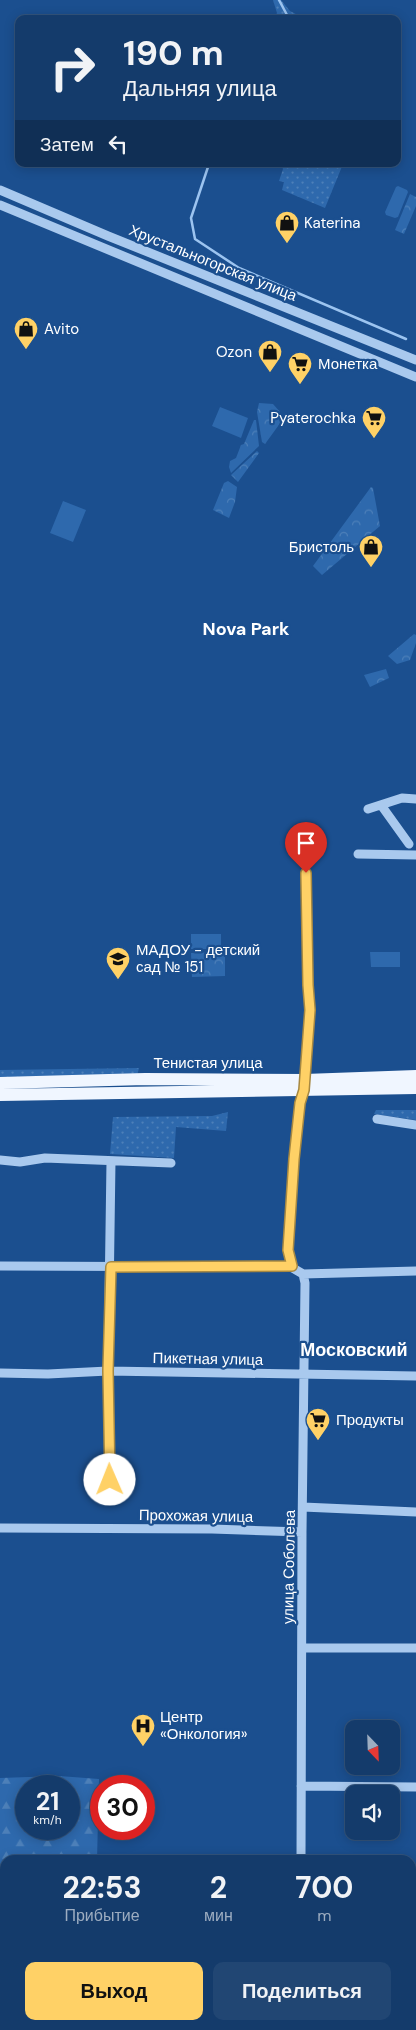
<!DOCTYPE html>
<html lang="ru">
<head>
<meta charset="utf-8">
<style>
	:root { --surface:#143b6b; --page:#214673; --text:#f1f3f6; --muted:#9dadc1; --line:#33557e; --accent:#ffd166 }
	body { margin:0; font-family:"DM Sans",sans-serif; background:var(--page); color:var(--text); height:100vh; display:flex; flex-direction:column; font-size:19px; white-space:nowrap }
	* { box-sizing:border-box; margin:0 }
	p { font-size:16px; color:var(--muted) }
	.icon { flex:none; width:28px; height:28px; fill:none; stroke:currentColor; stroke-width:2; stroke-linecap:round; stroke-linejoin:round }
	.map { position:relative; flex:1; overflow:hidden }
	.panel { position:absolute; left:0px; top:1855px; width:416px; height:175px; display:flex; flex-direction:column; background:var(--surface); border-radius:15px 15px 0 0; box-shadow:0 2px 12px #0003,0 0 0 1px var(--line) }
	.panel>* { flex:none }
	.guide { position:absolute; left:15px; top:15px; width:386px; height:152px; border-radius:10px; box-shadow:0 2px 12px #0003,0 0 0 1px var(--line); background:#143b6b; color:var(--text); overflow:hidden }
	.needle { width:32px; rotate:157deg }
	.controls { position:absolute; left:345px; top:1720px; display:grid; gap:10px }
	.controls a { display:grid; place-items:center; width:55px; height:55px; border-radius:10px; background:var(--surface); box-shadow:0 2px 12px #0003,0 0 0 1px var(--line); font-size:25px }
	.speed { position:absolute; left:15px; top:1775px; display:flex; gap:10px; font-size:25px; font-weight:700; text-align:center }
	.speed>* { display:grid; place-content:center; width:65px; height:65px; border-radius:50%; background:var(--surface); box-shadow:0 2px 12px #0003,0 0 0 1px var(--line); line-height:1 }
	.speed small { font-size:12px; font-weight:400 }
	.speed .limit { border:8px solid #d22; background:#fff; color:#111 }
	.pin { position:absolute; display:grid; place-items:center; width:42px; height:42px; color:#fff; margin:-51px -21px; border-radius:50% 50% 50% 0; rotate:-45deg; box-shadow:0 0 5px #0007 }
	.pin .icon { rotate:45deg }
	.me { position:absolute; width:55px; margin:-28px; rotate:359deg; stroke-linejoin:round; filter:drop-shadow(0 0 4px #0008) }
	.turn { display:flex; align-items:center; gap:18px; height:105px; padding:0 25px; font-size:22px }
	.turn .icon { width:65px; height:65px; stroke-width:2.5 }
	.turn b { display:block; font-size:35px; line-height:42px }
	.then { display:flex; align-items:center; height:48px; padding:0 25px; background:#0003; gap:10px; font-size:19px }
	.eta { display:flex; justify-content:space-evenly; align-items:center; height:85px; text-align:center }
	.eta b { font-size:30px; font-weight:700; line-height:35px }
	.action { display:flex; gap:10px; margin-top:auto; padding:10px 25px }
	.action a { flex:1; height:58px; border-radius:10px; background:var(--accent); color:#111; font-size:20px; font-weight:700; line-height:58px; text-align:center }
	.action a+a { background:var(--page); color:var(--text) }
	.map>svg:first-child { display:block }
	.grass { fill:url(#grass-dots) }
	.forest { fill:url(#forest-firs); fill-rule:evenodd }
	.park { fill:url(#park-crowns) }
	.garden { fill:#2e69ad }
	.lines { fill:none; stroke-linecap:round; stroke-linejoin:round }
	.stream { stroke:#9cc4f0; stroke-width:2.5 }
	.minor { stroke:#a9c9ee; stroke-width:9 }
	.major { stroke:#f0f6ff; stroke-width:12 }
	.route-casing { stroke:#a68842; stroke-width:12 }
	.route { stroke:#ffd166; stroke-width:9 }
	.labels { text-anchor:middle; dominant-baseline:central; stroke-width:4.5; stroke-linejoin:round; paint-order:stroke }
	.poi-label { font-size:15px; fill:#fff; stroke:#1b4f8f; text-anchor:start }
	.street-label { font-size:15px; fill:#fff; stroke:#1b4f8f }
	.quarter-label { font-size:18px; font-weight:bold; fill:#fff; stroke:#1b4f8f }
</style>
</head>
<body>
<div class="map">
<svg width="416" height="2030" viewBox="0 0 416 2030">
	<defs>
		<pattern id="grass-dots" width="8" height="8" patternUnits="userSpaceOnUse" patternTransform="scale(1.25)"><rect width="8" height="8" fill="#2e69ad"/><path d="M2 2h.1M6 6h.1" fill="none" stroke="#4d80b9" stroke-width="1.8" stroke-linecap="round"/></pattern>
		<pattern id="forest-firs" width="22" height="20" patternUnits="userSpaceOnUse" patternTransform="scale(1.25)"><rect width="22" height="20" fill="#2e69ad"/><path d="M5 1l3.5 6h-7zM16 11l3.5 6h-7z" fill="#4d80b9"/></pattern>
		<pattern id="park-crowns" width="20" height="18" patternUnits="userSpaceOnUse" patternTransform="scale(1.25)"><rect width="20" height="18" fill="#2e69ad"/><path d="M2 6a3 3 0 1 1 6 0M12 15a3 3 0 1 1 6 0" fill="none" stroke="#4d80b9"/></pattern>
	</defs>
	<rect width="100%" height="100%" fill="#1b4f8f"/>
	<path class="grass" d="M273,0h8l9,11 15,8h-31l3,-6z
		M281,164h62l-18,44 -43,-18 2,-8 -5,-1 4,-12z
		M139,1068l-2,8 -137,4v-10z
		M376,1110h40v10l-42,-6z
		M228,1112l-2,19 -50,-4 -2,31 -64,-4 3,-37 99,-1z"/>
	<path class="forest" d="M59,1776l40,3 -2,81h-92v32l-5,-1v-113zM26,1786h43v43h-43z
		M0,1901h5v124h40l-5,5h-40z"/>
	<path class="park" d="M410,194l6,3v9l-12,28 -9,-4z
		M259,403l14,1 7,8 1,10 -16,22 -3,-2 -5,-30z
		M254,420h2l3,26 -28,27 -2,-6 1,-6 6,-3 5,-13 3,-1z
		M257,451l2,2 -21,29 -7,-7z
		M228,481l9,6 -2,15 -6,16 -16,-8 11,-27z
		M371,487l2,1 7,38 -58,49 -9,-9z
		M414,634l2,1v8l-6,17 -13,4 -9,-8z
		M386,669l3,9 -19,9 -6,-12z
		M225,952v24l-33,1 -1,-24z"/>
	<path class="garden" d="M398,186l9,4 1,2 -10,25 -3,1 -9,-3 -1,-3 11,-25z
		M220,407l28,11 -7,20 -29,-12z
		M63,501l23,9 -13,32 -23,-9z
		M221,934v15h-30v-15z
		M370,952h30v15h-29z"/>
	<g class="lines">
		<path class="stream" d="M279,0l8,15 -1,4
			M209,164l-18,54 4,21 44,29 167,71"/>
		<path class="minor" d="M0,190l108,46 308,124
			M0,205l416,172
			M381,805l28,39
			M368,809l34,-11 14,1
			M358,854l58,1
			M377,1119l39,6
			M0,1160l20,2 25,-4 126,5
			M0,1266l291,1 12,7 113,-3
			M291,1267l-3,-17 6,-91 6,-56 4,-13 6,-79 -2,-26 -2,-112
			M0,1373l48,1 60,-3 308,5
			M110,1480l-2,-109 3,-210
			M303,1507l113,5
			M0,1528l212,1 90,3
			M302,1648h114
			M301,1786l115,1
			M301,1860l1,-328 3,-249 -2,-9
			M299,2030v-5"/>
		<path class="major" d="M0,1083l145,-4 160,1 111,-4
			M0,1095l416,-7"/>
	</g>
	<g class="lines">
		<defs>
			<path id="route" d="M110,1480l-2,-109 3,-104 181,-1 -4,-16 6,-91 6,-56 4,-13 6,-80 -2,-25 -2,-112"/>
		</defs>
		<use href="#route" class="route-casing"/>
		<use href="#route" class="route"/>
	</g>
	<defs>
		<symbol id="shop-pin" viewBox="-11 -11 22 30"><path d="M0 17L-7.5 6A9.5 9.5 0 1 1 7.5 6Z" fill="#ffd166" stroke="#1b4f8f"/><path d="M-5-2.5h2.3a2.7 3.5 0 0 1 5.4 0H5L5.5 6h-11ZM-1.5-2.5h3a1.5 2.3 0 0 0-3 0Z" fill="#111"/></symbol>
		<symbol id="supermarket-pin" viewBox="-11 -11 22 30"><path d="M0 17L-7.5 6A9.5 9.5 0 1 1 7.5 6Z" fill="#ffd166" stroke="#1b4f8f"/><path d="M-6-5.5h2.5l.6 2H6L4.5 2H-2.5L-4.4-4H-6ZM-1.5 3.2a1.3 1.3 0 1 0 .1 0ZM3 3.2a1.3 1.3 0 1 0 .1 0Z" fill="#111"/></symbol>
		<symbol id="school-pin" viewBox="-11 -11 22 30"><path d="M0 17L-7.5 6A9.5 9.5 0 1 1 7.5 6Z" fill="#ffd166" stroke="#1b4f8f"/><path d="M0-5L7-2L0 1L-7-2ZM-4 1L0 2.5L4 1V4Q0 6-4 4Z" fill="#111"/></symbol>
		<symbol id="hospital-pin" viewBox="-11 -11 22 30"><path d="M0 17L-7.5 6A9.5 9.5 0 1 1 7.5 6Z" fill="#ffd166" stroke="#1b4f8f"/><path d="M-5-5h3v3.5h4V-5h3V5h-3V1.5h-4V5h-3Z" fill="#111"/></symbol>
	</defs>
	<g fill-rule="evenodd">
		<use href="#shop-pin" x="273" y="209" width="28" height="38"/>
		<use href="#shop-pin" x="12" y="315" width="28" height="38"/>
		<use href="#shop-pin" x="256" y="338" width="28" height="38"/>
		<use href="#supermarket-pin" x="286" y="350" width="28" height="38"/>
		<use href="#supermarket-pin" x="360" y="404" width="28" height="38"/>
		<use href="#shop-pin" x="357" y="533" width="28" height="38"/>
		<use href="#school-pin" x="104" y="945" width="28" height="38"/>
		<use href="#supermarket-pin" x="304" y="1406" width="28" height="38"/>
		<use href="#hospital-pin" x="129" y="1712" width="28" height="38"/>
	</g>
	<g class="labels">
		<g class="poi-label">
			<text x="304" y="223">Katerina</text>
			<text x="44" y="329">Avito</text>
			<text x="252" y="352" text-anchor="end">Ozon</text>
			<text x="318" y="364">Монетка</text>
			<text x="356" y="418" text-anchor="end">Pyaterochka</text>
			<text x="354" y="547" text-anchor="end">Бристоль</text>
			<text x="136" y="950">МАДОУ - детский<tspan x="136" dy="17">сад № 151</tspan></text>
			<text x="336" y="1420">Продукты</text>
			<text x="160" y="1717">Центр<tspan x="160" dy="17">«Онкология»</tspan></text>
		</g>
		<g class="street-label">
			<text transform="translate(213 263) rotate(22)">Хрустальногорская улица</text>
			<text x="208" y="1063">Тенистая улица</text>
			<text transform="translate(208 1359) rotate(1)">Пикетная улица</text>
			<text transform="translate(196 1516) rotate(1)">Прохожая улица</text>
			<text transform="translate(289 1567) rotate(-89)">улица Соболева</text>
		</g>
		<g class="quarter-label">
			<text x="246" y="629">Nova Park</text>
			<text x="354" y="1350">Московский</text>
		</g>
	</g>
</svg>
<div class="controls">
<a><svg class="needle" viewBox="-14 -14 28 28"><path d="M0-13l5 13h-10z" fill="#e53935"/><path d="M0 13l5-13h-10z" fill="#9dadc1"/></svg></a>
<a><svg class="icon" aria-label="sound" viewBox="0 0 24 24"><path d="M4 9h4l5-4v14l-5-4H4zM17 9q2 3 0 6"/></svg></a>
</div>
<div class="speed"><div>21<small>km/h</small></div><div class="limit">30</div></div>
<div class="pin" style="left:306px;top:873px;background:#d93025"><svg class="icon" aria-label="arrive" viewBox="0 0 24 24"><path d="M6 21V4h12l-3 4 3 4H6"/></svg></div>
<svg class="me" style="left:110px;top:1480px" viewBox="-20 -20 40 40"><circle r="19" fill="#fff"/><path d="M0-13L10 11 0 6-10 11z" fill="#ffd166"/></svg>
<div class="guide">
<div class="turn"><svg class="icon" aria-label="right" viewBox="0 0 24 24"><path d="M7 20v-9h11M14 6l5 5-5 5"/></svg><div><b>190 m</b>Дальняя улица</div></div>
<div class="then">Затем<svg class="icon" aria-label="left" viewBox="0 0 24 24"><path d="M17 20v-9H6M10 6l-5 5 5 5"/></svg></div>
</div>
<section class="panel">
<div class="eta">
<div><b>22:53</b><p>Прибытие</p></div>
<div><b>2</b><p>мин</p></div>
<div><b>700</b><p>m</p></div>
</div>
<div class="action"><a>Выход</a><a>Поделиться</a></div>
</section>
</div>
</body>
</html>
